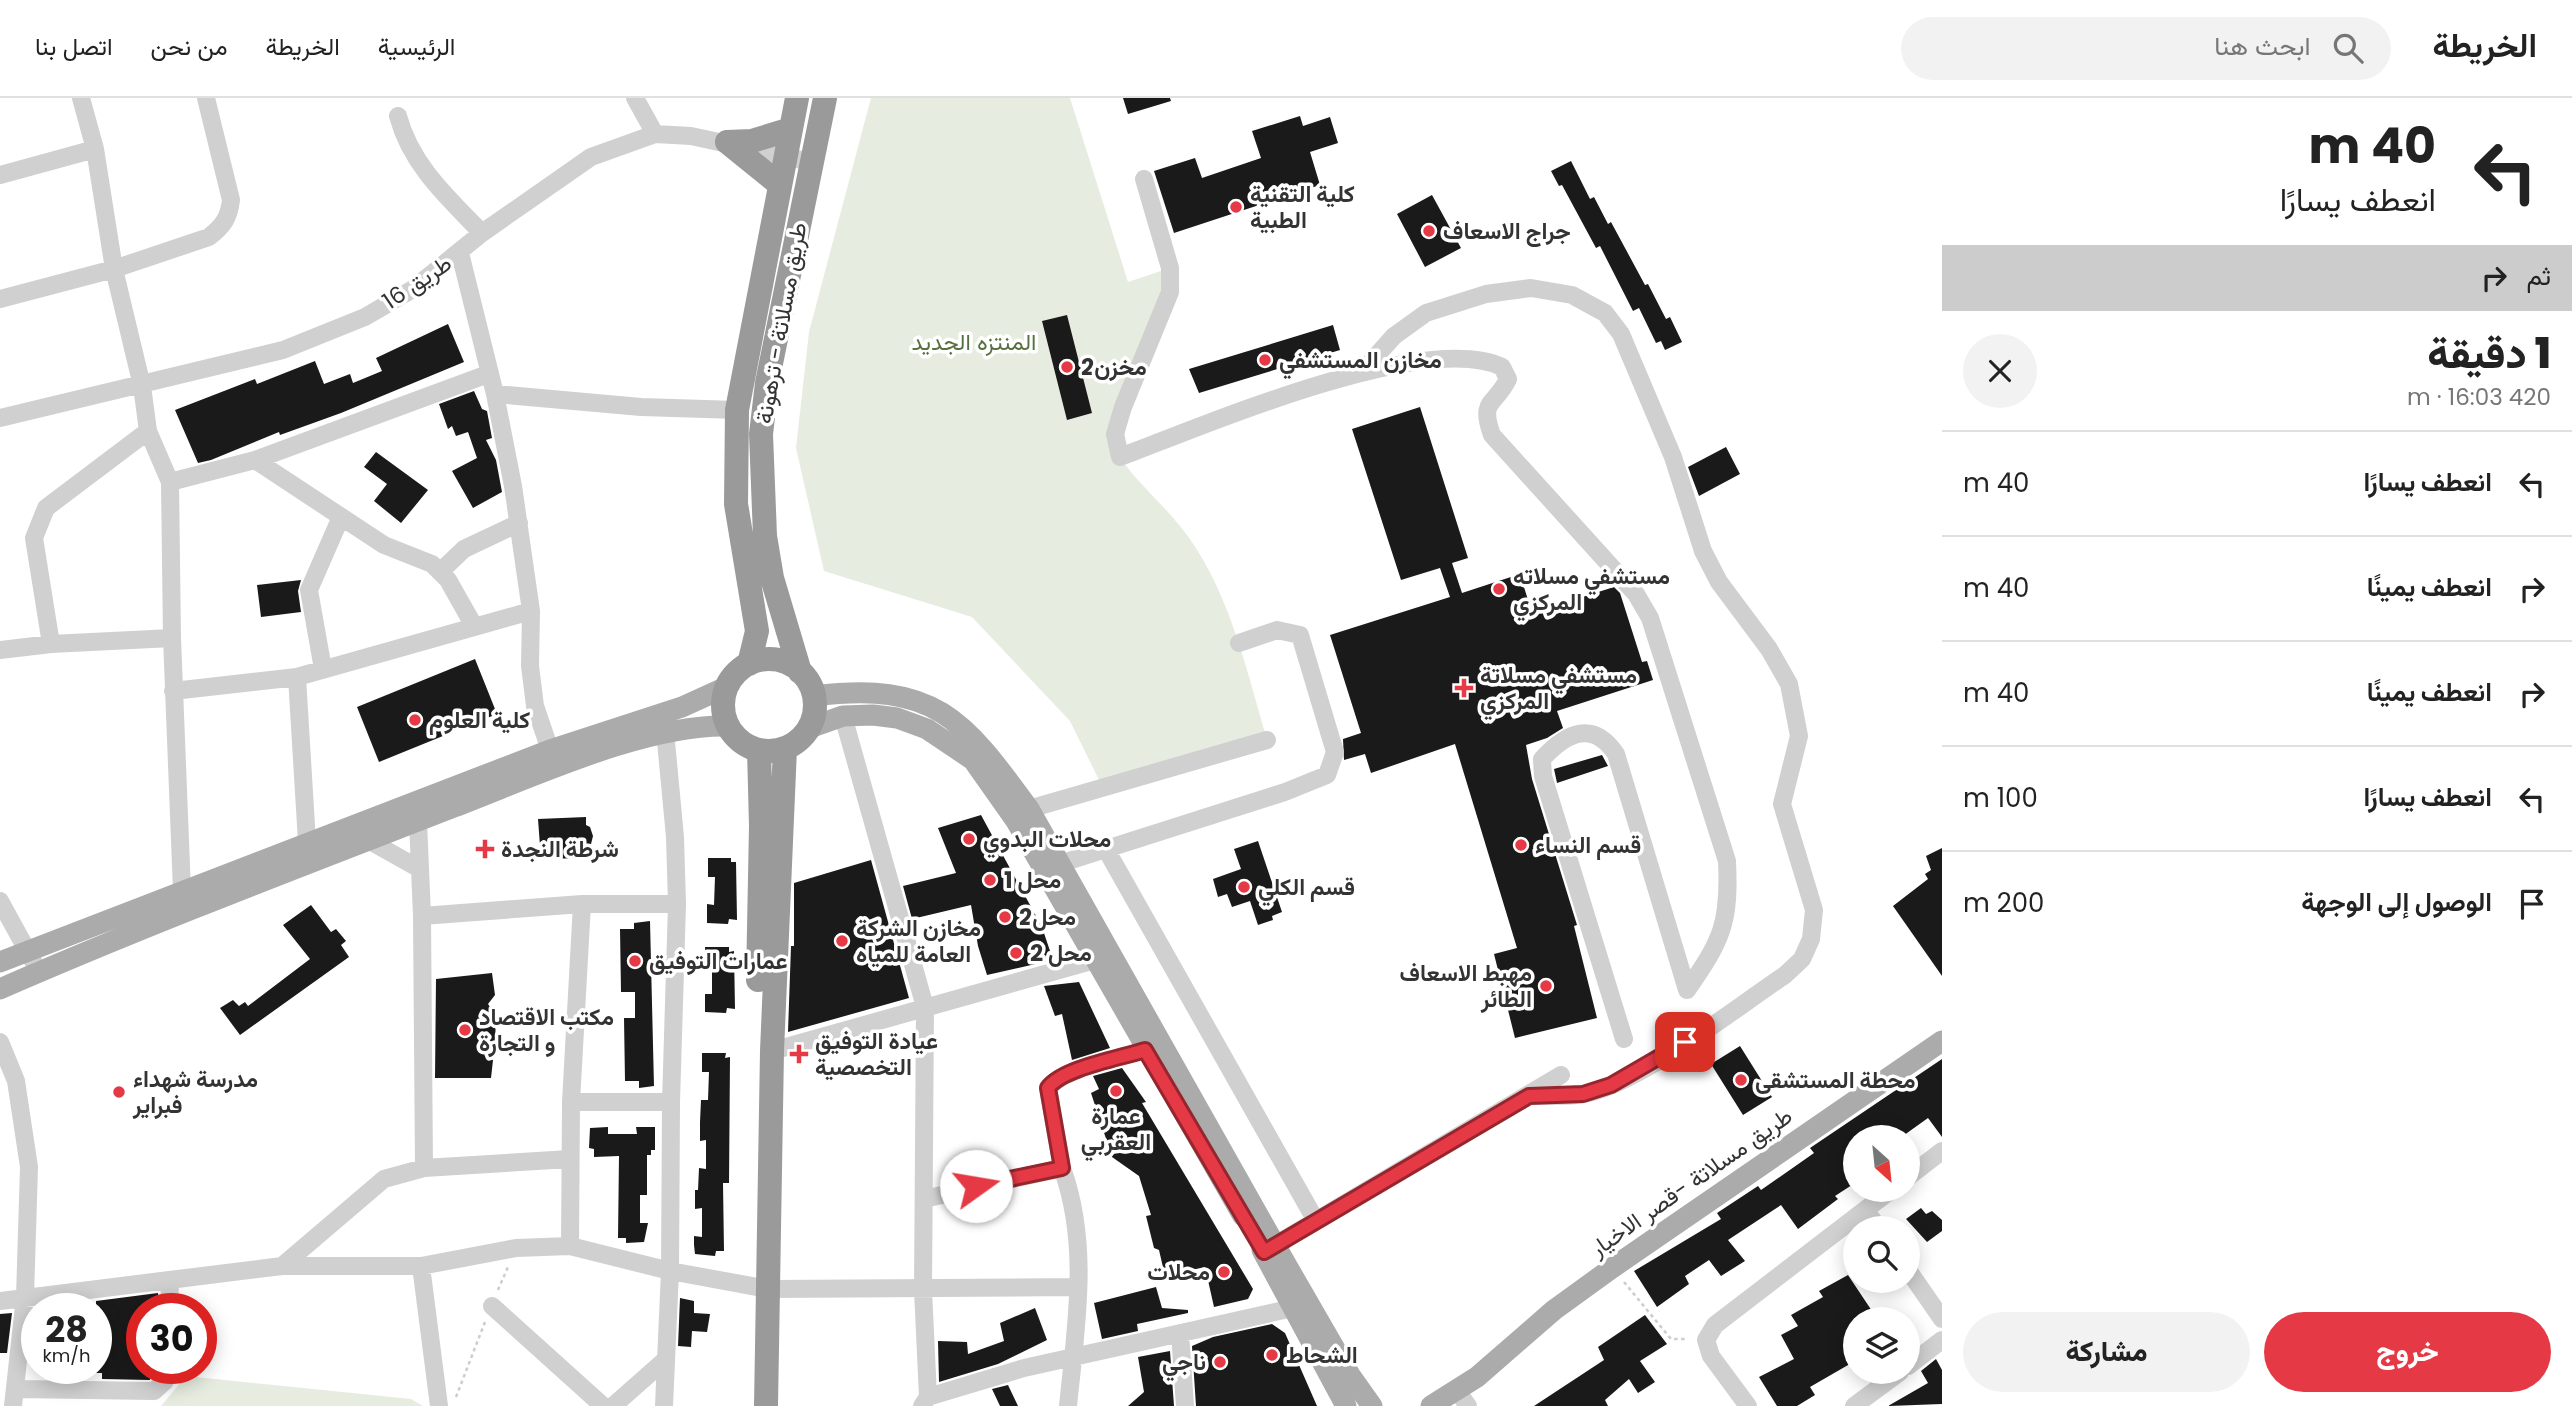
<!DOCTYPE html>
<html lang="ar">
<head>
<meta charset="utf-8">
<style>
	:root { --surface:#fff; --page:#f2f2f2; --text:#222; --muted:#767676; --line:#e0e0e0; --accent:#e63946 }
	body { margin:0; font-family:Poppins,Vazirmatn,sans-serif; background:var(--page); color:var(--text); direction:rtl; height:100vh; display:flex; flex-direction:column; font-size:26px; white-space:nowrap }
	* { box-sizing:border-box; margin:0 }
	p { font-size:23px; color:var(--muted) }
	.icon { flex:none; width:38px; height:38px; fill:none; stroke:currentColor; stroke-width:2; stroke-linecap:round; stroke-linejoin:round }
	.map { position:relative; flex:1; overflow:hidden; direction:ltr }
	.details { display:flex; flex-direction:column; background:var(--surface); width:630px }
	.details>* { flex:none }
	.guide { background:#fff; color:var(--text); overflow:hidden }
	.needle { width:46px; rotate:153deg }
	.controls { position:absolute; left:1843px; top:1027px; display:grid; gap:14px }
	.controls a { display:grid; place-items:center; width:77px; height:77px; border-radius:50%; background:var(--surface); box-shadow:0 4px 18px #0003; font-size:35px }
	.speed { position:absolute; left:21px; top:1195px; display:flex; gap:14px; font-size:35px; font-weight:700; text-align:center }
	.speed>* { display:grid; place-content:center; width:91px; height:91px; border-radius:50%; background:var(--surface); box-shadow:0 4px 18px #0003; line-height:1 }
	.speed small { font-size:18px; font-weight:400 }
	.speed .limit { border:10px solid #d22; background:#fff; color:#111 }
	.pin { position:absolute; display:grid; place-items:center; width:60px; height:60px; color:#fff; margin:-30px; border-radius:14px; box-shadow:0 4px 10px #0006 }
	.me { position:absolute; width:77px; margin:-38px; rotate:77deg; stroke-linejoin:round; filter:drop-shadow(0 0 5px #0008) }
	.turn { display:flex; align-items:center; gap:24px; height:147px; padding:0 21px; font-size:32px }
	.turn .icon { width:91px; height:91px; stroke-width:2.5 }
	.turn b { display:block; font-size:49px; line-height:60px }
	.then { display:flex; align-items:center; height:66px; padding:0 21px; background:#0003; gap:14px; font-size:26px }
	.round { display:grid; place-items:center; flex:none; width:74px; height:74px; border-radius:37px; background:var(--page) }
	.overview { display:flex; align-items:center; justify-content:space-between; height:119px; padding:0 21px }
	h1 { font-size:42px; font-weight:800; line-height:52px }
	.action { display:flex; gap:14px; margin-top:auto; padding:14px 21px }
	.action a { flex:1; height:80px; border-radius:42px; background:var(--accent); color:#fff; font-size:28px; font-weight:800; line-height:80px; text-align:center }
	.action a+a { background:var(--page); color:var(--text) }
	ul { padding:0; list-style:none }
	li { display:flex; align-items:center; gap:21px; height:105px; padding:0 21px; border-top:2px solid var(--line) }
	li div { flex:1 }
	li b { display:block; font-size:26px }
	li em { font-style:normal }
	header { display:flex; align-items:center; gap:42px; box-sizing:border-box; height:98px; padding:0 35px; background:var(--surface); border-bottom:2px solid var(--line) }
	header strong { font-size:33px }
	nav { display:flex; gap:38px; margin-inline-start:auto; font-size:24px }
	.search { width:490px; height:63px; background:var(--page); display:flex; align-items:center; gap:18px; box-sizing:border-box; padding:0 24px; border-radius:38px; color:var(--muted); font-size:26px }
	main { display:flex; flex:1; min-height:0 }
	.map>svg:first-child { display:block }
	.green { fill:#e6ecdf }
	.building { fill:#1a1a1a }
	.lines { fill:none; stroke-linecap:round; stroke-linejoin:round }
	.path { stroke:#cdcdcd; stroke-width:2.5; stroke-dasharray:3.5 3.5; stroke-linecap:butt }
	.minor { stroke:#d0d0d0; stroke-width:18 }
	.major { stroke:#ababab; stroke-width:21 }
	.highway { stroke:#9a9a9a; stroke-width:24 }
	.route-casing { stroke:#96252e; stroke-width:18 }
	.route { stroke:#e63946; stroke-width:12 }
	.poi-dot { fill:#e63946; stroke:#fff; stroke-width:2.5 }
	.labels { text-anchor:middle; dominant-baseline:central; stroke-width:7; stroke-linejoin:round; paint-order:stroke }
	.poi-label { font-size:23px; font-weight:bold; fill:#333; stroke:#fff; text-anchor:start }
	.street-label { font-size:23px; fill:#333; stroke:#fff }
	.park-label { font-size:23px; fill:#56703f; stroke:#fff }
</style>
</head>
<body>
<header>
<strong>الخريطة</strong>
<div class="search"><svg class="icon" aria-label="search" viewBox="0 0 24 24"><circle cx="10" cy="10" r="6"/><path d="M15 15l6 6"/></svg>ابحث هنا</div>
<nav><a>الرئيسية</a><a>الخريطة</a><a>من نحن</a><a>اتصل بنا</a></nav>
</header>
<main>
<section class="details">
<div class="guide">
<div class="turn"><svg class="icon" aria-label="left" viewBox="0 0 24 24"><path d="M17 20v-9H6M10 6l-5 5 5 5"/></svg><div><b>40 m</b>انعطف يسارًا</div></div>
<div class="then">ثم<svg class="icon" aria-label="right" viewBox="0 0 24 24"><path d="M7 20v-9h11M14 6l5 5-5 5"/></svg></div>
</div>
<div class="overview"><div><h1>1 دقيقة</h1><p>420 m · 16:03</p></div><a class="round"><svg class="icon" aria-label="close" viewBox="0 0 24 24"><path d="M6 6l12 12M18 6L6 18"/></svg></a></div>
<ul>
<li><svg class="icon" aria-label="left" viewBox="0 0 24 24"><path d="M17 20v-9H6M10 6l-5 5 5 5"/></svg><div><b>انعطف يسارًا</b></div><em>40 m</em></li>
<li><svg class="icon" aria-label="right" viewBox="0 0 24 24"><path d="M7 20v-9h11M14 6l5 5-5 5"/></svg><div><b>انعطف يمينًا</b></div><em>40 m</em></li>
<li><svg class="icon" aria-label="right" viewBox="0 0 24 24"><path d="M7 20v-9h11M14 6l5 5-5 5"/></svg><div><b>انعطف يمينًا</b></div><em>40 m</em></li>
<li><svg class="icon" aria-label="left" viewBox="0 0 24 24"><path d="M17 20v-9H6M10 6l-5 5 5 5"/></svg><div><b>انعطف يسارًا</b></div><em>100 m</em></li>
<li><svg class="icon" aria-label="arrive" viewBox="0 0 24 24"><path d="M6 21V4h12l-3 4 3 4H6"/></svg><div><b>الوصول إلى الوجهة</b></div><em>200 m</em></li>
</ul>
<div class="action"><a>خروج</a><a>مشاركة</a></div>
</section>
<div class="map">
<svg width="1942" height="1308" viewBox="0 0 1942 1308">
	<rect width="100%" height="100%" fill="#fff"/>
	<path class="green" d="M871,0h199l58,184 42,-14 -35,113 -15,76c18,27 40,44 60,69 48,59 66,142 87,214l-167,42 -30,-61 -98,-104 -148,-46 -28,-123 13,-116z
		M186,1278l225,23 12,7h-262z"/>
	<path class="building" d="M1123,0h47l1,3 -43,13z
		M1300,18l3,10 27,-9 8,26 -28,9 10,33 -146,48 -20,-62 41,-13 7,20 59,-20 -9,-27z
		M1571,63l19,38 4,-2 14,27 3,-2 34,63 3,-1 18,35 4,-2 12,25 -17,8 -4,-9 -5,2 -17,-35 -6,3 -33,-65 -4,2 -34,-63 -3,1 -8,-15z
		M1432,97l29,53 -36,19 -28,-53z
		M1067,217l25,98 -25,7 -25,-99z
		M448,226l16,38 -123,51 -61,22 -1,-3 -68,28 -13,3 -23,-53 80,-31 2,5 58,-23 9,23 26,-10 3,9 29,-12 -6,-13z
		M1333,227l7,25 -141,43 -10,-24z
		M474,293l8,18 5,2 5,27 -6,2 10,20 6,32 -29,16 -21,-37 25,-13 -9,-26 -12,4 -4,-10 -4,3 -9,-25z
		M1420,309l48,151 -16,5 10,30 58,-19 12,39 82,-26 6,6 22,69 5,-1 6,19 -96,31 6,17 -16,10 -21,7 6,34 45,146 -3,1 23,92 -82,20 -21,-84 23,-6 -62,-204 -84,29 -6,-19 -21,6 -1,-21 18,-6 -31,-98 120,-38 -10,-29 -39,12 -49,-151z
		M1726,349l14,27 -41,22 -11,-29z
		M376,354l52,38 -27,33 -27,-22 13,-17 -23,-17z
		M301,482l-3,11 3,21 -40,5 -4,-32z
		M475,561l22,55 -118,48 -22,-55z
		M1602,657l6,11 -51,17 -3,-14z
		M981,717l61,112 11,33 -66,15 -9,-29 -7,-41 -59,14 -9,-33 53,-13 -18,-45z
		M586,719v8l4,2 3,9 -3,12h-4l1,10 -46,1 -3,-40z
		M1258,743l24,71 -10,4 1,4 -15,5 -8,-24 -18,6 -5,-13 -9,3 -5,-18 28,-10 -7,-20z
		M1942,750v128l-49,-70 35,-27 -3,-5 6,-4 -5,-14z
		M708,760h23v4h5l1,58 -8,-1 -1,5 -21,-1v-19l7,1 1,-28h-7z
		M871,762l38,138 -121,34 3,-86h3v-63z
		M311,807l20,27 5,-3 10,12 -5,4 8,12 -109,78 -20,-27 13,-8 6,6 6,-4 3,4 62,-47 -27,-34z
		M650,823l4,165 -15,2v-7h-14l-1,-63h11v-26h-14l-1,-63h14v-6z
		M705,849h24v5l5,-1 1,58 -8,-1 -1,5 -21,-1v-18h7v-28h-6z
		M492,875l3,22 -7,9 8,12 -1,28 -10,10 8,6 -2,18h-56l1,-99z
		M1079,884l31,66 -38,12 -10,-46 -7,2 -11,-30z
		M1740,948l32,51 -29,18 -32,-51z
		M702,955h24l-1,5 5,-1 -1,126h-6l1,68h-8l-1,5 -20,-2 -1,-9v-9l8,1v-29l-7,1v-19h3l1,-22 7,1v-29l-6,1v-19l1,-22h7l1,-28h-7z
		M1942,961v78l-14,-19 -28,20h-45v45l-20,13 3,3 -40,30 -17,-24 -53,35 17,21 -24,15 -12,-16 -24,16 4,8 -32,23 -23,-36 87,-52 -4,-6 41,-27 3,4 53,-37 -4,-5z
		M1122,970l24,34 -4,1 111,186 -5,10 -34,8 -9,-40 -40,9 -6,-26 -5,-2 -8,-32 5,-1 -12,-39 -27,-19 -21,-64 8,-4 -6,-13z
		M608,1029v7h29l-1,-7h19v23h-4v5h-4v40h-7v28h8l-4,19 -18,1v-5h-8l1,-82 -25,1v-8l-5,-1 1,-20z
		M1921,1110l5,6 6,-3 10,9v11l-15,11 -21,-23z
		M1848,1177l30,45h-23v41l-45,26 5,8 -18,11h-20l-18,-29 35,-18 -13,-24 17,-9 -7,-11 32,-18 -4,-6z
		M1156,1189l6,21 26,2v3l-51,11 1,7 -36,8 -8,-36z
		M158,1195v16h-16v59h7l1,12 -48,-1v-6h-6v-72z
		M680,1200l14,3v12l16,1 -3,18 -15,-1 -1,16 -13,-1z
		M1035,1210l12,32 -49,24 -59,18 -1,-41 29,1 1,12 36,-13 -4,-18z
		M12,1215l-5,40h-7v-39z
		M1645,1217l22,29 -27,17 15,21 -17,11 -9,-14 -24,21 3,6h-74l70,-46 -6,-13z
		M1272,1226l13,9 32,73h-121l-4,-60 21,-9z
		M1170,1253l4,55h-46l16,-14 -6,-35z
		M1936,1261l6,11v34l-54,2 40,-23 -7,-12z
		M1008,1287l10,21h-18l-8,-17z"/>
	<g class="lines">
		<path class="path" d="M1624,1184l47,57h17
			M498,1192l10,-23
			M456,1299l29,-75"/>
		<path class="minor" d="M81,0l14,51 19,120 28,117 6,45 22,51 2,156
			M635,0l20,36
			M398,18c13,49 50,82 84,117
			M0,77l95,-26
			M1144,81l26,89v24l-47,115 -8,27 5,23c81,-30 304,-127 382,-90l6,12c-13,27 -29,20 -16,56l144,159 14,24 77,243c3,62 -5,79 -40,129
			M460,155l35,141 18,92 18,125 -1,55 5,40 15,44
			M0,201l114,-30 95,-32c14,-11 20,-19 22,-37l-25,-102
			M1361,275l33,-37 32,-23 60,-19 45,-6 41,7 33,18 16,21 52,123 30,94 16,31 50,67 20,35 10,52 -17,68 32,106 -3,29 -9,20 -17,16c-51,34 -144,108 -201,119 -18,3 -37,1 -55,2
			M495,296l146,13 96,3
			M0,320l283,-68 82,-33 48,-28 69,-56 109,-76 64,-23 36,2 120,26
			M255,362l129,85 48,19 16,16 26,46
			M170,384l85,-22 233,-86
			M441,473l23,-22 55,-26
			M51,546l-17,-106 12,-30 102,-77
			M0,552l51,-6 121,-6 10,253
			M323,571l-14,-79 31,-71
			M297,579l10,165
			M173,593l124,-14 234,-66
			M843,618l82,291 -2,283 5,107
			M1029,711l238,-69
			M418,723l4,95 2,252
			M368,742l50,28
			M1107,753l209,370
			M1059,766l226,-72 42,-17 8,-23 -35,-117 -23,-5 -38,13
			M0,803l34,62
			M422,818l160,-12h95
			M1624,941l-81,-263 -1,-17c25,-27 51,-39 74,-5l71,236
			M0,944l16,39 13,86 -4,130 -12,109
			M772,953l337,-95
			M571,1004h100
			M1062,1070l-14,-80c15,-20 72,-30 97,-38
			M1908,1079l34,-26
			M924,1101l138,-31c28,77 14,158 6,238
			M1865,1112l14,18
			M1275,1147l286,-170
			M570,1148l1,-144 11,-198
			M282,1168l102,-87 40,-11 146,-9
			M421,1168l18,140
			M1908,1172l34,49
			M0,1203l282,-35h139l95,-18 54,-2 100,25 98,18 310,-2
			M492,1208l111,100
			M169,1211l1,-27
			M1180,1235l5,73
			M1908,1268l34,-26
			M17,1291l137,2 11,-10 1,-13
			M1463,1301l5,7
			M613,1308l51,-45
			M664,1308l6,-135 1,-169 6,-198 -2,-67 -10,-106
			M922,1308l6,-9 96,-29 269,-60
			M1748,1308l-37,-50 -5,-16 9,-15 176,-135
			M1854,1308l46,-34"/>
		<path class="major" d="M814,598c120,-15 149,22 215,113l246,436 75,130 22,31
			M809,630l34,-12 30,-1 24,3 30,11 46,31 43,61 227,395
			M0,864l550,-212 132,-43 44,-20
			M0,891c149,-65 302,-123 454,-182 79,-30 191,-83 274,-81
			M1262,1152l84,156
			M1431,1308l46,-29 77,-67 58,-42 330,-227"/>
		<path class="highway" d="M727,44l52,42
			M727,44l25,-1 39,-12
			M723 607a46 46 0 1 1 92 0a46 46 0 1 1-92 0Z
			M749,566l8,-33 -21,-127 1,-94 60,-312
			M800,574l-28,-94 -7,-42 -4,-102 6,-51 58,-285
			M758,882l3,-154 -2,-76
			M766,1308l6,-355 13,-303"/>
	</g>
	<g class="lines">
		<defs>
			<path id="route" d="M976,1088l86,-18 -14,-80c14,-20 73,-30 97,-38l119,202 265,-156 54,-2 28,-9 74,-43"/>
		</defs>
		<use href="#route" class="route-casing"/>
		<use href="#route" class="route"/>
	</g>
	<g class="poi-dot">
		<circle cx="1236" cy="109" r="7"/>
		<circle cx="1429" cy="133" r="7"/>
		<circle cx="1265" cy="262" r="7"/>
		<circle cx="1067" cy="269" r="7"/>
		<circle cx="1499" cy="491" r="7"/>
		<path d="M1460.5 579.5h7v7h7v7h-7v7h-7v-7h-7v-7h7z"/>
		<circle cx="415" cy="622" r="7"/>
		<circle cx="969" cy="741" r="7"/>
		<circle cx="1521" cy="747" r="7"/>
		<path d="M481.5 740.5h7v7h7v7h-7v7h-7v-7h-7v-7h7z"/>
		<circle cx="990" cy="782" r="7"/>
		<circle cx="1244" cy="789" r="7"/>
		<circle cx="1005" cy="819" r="7"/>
		<circle cx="842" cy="843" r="7"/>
		<circle cx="1016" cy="855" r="7"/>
		<circle cx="635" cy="863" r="7"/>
		<circle cx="1546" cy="888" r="7"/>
		<circle cx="465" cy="932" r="7"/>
		<path d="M795.5 945.5h7v7h7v7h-7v7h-7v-7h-7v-7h7z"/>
		<circle cx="1741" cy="982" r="7"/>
		<circle cx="1116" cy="993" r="7"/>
		<circle cx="119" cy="994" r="7"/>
		<circle cx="1224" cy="1174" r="7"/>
		<circle cx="1272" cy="1257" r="7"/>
		<circle cx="1220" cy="1264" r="7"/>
	</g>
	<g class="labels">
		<g class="poi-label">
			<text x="1250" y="96">كلية التقنية<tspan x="1250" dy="26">الطبية</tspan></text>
			<text x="1443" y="133">جراج الاسعاف</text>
			<text x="1279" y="262">مخازن المستشفي</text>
			<text x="1081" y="269">مخزن2</text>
			<text x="1513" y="478">مستشفي مسلاته<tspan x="1513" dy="26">المركزي</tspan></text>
			<text x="1480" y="577">مستشفي مسلاتة<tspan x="1480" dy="26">المركزي</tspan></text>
			<text x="429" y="622">كلية العلوم</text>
			<text x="983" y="741">محلات البدوي</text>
			<text x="1535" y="747">قسم النساء</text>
			<text x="501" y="751">شرطة النجدة</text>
			<text x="1004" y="782">محل 1</text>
			<text x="1258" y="789">قسم الكلي</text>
			<text x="1019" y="819">محل2</text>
			<text x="856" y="830">مخازن الشركة<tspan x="856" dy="26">العامة للمياه</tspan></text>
			<text x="1030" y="855">محل 2</text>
			<text x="649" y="863">عمارات التوفيق</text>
			<text x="1532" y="875" text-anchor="end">مهبط الاسعاف<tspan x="1532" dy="26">الطائر</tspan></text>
			<text x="479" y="919">مكتب الاقتصاد<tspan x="479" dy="26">و التجارة</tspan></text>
			<text x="815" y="943">عيادة التوفيق<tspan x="815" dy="26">التخصصية</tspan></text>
			<text x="133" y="981">مدرسة شهداء<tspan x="133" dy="26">فبراير</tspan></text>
			<text x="1755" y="982">محطة المستشقى</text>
			<text x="1116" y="1018" text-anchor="middle">عمارة<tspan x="1116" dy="26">العقربي</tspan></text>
			<text x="1210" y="1174" text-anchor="end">محلات</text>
			<text x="1286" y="1257">الشحاط</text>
			<text x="1206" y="1264" text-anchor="end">ناجي</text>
		</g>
		<g class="street-label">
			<text transform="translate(417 184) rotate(-34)">طريق 16</text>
			<text transform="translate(781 225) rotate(-80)">طريق مسلاتة - ترهونة</text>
			<text transform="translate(1691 1084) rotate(-35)">طريق مسلاتة -قصر الاخيار</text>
		</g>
		<g class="park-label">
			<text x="974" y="244">المنتزه الجديد</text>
		</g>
	</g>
</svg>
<div class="controls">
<a><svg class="needle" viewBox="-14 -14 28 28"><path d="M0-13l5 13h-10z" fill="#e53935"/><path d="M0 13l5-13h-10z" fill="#767676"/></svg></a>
<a><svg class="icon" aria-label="search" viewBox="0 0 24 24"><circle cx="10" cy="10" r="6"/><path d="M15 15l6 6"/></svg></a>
<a><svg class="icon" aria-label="layers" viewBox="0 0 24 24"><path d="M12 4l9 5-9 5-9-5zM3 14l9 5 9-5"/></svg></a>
</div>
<div class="speed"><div>28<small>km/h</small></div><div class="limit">30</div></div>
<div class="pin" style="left:1685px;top:944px;background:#d93025"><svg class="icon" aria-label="arrive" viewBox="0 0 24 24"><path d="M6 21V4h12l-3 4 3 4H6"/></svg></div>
<svg class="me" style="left:976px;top:1088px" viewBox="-20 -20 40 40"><circle r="19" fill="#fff"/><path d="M0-13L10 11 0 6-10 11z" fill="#e63946"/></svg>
</div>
</main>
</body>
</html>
